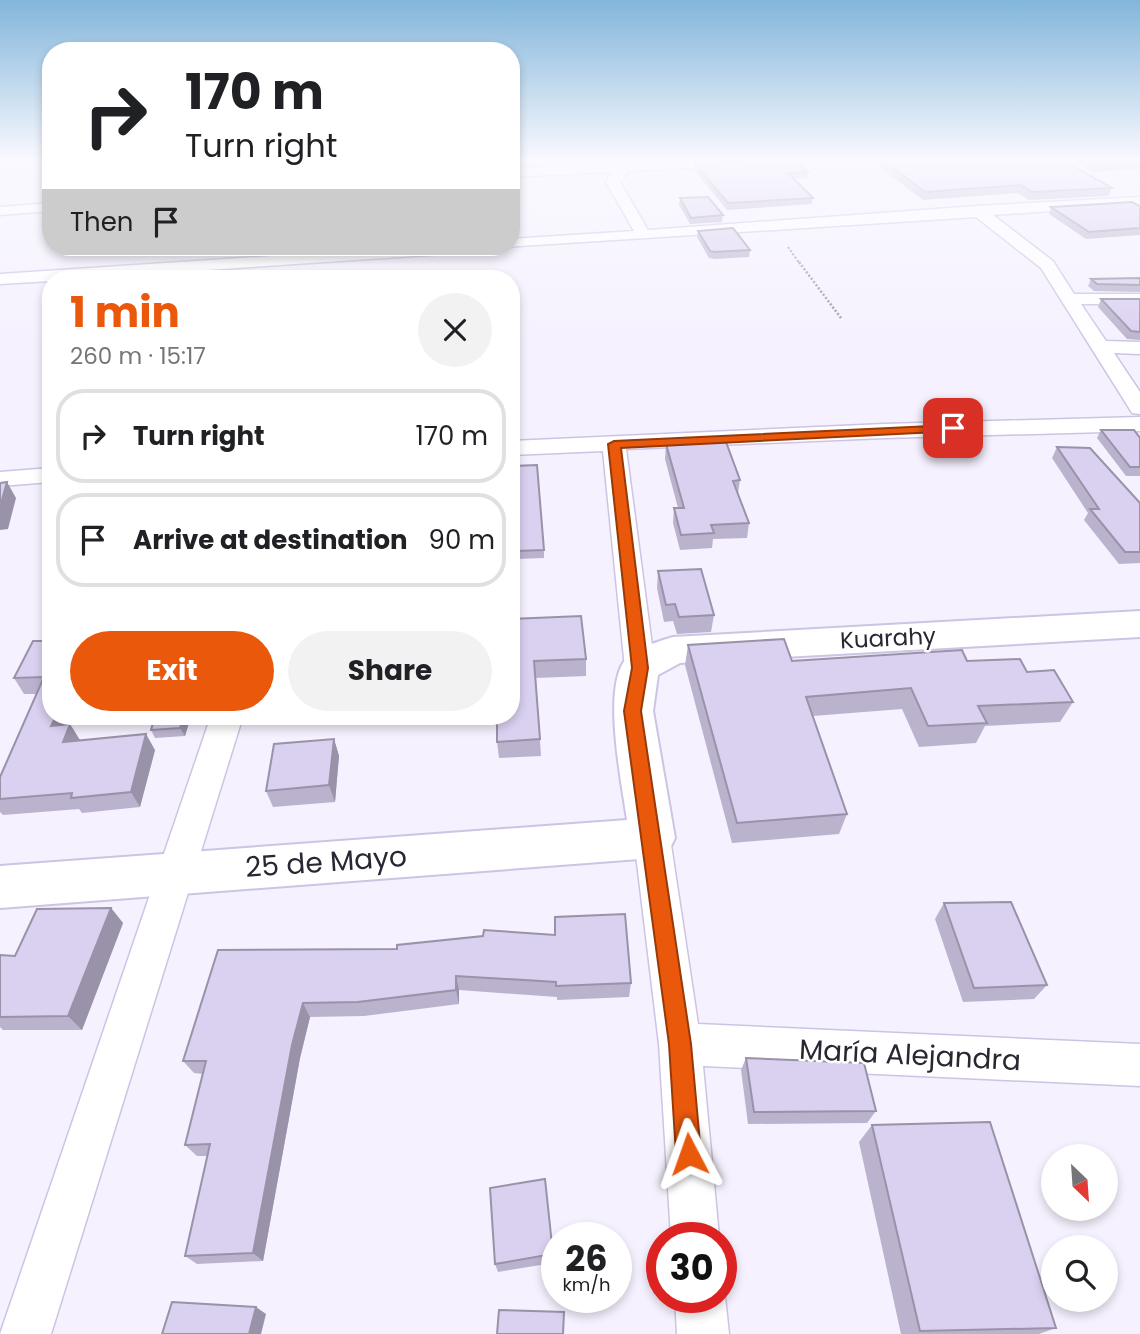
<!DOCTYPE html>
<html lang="en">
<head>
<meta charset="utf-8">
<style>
	:root { --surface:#fff; --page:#f2f2f2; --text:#202124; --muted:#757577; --line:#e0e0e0; --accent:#ea580c }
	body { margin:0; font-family:Poppins,sans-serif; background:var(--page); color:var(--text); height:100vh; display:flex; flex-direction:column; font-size:26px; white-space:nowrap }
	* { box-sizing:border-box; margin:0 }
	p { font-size:23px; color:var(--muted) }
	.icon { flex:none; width:38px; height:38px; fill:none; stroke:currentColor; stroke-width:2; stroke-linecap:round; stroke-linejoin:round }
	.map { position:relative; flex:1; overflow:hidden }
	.panel { position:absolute; left:42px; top:270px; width:478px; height:455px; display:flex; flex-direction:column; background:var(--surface); border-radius:28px; box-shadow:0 4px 10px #0003 }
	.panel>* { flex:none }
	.guide { position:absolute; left:42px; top:42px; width:478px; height:214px; border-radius:28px; box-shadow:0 4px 10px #0003; background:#fff; color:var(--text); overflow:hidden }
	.needle { width:46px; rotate:155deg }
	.fabs { position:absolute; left:1041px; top:1144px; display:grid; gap:14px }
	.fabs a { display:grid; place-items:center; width:77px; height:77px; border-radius:50%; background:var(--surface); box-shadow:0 4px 10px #0003; font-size:35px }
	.speed { position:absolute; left:541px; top:1222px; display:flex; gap:14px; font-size:35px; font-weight:700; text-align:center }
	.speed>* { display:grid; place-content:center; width:91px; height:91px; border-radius:50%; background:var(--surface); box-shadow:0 4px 10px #0003; line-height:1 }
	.speed small { font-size:18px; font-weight:400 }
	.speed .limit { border:10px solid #d22; background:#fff; color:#111 }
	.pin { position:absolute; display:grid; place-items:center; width:60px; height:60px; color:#fff; margin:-30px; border-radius:14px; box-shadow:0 4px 10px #0006 }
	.me { position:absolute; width:77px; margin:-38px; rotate:356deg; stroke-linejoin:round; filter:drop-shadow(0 0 5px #0008) }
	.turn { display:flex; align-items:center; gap:24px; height:147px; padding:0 28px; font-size:32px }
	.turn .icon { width:91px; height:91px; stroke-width:2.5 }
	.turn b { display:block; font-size:49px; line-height:60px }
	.then { display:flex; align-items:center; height:66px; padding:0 28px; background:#0003; gap:14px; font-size:26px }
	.round { display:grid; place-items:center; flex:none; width:74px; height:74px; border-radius:37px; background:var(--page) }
	.summary { display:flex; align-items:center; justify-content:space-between; height:119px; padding:0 28px }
	h1 { font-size:42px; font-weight:700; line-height:52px; color:var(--accent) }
	.cta { display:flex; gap:14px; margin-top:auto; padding:14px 28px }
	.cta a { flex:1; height:80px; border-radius:42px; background:var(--accent); color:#fff; font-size:28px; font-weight:700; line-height:80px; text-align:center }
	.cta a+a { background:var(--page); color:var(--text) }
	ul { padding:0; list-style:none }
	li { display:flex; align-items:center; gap:21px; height:94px; margin:0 14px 10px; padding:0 14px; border:4px solid var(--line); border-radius:28px }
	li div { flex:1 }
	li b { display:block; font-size:26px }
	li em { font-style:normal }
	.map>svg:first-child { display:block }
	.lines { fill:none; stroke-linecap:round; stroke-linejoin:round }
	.street-casing { stroke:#cdc4e3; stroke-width:3 }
	.secondary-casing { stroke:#cdc4e3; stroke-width:4 }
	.path-far1 { stroke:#9894a1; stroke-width:2; stroke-dasharray:2 2; stroke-linecap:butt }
	.path { stroke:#9894a1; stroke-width:2.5; stroke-dasharray:2 2; stroke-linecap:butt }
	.street { fill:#fff; fill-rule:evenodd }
	.secondary { fill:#fff; fill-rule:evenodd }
	.wall { fill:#bbb3ce }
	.shaded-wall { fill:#9992a8 }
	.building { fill:#dad0f0; stroke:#9992a8; stroke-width:2 }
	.route { fill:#ea580c; stroke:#983908; stroke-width:2 }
	.labels { text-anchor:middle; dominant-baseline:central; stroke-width:5; stroke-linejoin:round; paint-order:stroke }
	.street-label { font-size:23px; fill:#2a2632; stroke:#fff }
	.near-street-label { font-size:28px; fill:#2a2632; stroke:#fff }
</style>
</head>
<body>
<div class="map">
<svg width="1140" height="1334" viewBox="0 0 1140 1334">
	<rect width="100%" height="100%" fill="#f5f1fe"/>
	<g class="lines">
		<defs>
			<path id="street" d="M621,160h14l-1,3 135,-3 -7,4 -133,7 -9,11 28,48 329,-24 163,-9v8l-147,10 60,46 21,33h66v10h-59l25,37 34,1v12l-26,-1 26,39v22l-8,-1 -3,-5 -88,-140 -65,-51 -471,30h6v-8l123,-8 -28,-49 6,-10 -101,5v-8l110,-6z
				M51,203v8l-51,4v-8z
				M407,247h76l-8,5 -389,26h-35v3l-51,3v-10z
				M1140,417v14l-256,7 -258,11 29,219 -4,8 -11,3 -11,-3 -4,-8 -22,-217 -92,4v-14l373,-17z
				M51,468v14l-51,4v-14z
				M211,716h32l-192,618h-51z
				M652,823l13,4 5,11 28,186 442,20v42l-437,-20 16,171h-48l-12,-193 -25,-206 5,-11z
				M721,1287l4,10 4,37h-52l-2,-37h46z"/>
			<path id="secondary" d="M1140,611v26l-460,26 -22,12 -5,36 22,127 -7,14 -16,6 -652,50v-42l627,-46c-5,-36 -25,-130 -2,-160 9,-11 34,-19 48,-23z"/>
		</defs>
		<use href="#street" class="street-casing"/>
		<use href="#secondary" class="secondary-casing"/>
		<path class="path-far1" d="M788,247l12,17"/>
		<path class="path" d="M799,262l42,56"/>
		<use href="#street" class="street"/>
		<use href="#secondary" class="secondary"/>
	</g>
	<path class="wall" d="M880,160h182l50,28 -4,8 -79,4 -11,-7 -95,7 -45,-34z
		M1071,160h69v9l-47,3z
		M695,164l113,8 -1,6 -13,1 19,19 -1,6 -85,6 -33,-40z
		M680,198l43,17 -1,7 -32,2 -11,-19z
		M1140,206v29l-54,4 -37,-25 2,-7z
		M698,231l52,19 -1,7 -35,2 -5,-1 -12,-21z
		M1140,278v14l-46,-1 -6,-5 3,-7z
		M1101,299h39v41l-13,-1 -29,-32z
		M1101,430l39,8v38h-14l-29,-38z
		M666,444l74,36 -2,13 11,30 -2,15 -34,1 -1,9 -32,2 -7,-27 1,-15h4l-13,-49z
		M1057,447l83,56v60l-21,1 -35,-44 4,-7 -36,-55z
		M513,466l31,84v8l-27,1z
		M658,571l56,44 -3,17 -34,2 -4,-13 -9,1 -7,-34z
		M511,619l75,40v17l-50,2 5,78 -42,2 -2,-16 14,-26z
		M51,641l22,75 -4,8 11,17 75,9 -15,57 -58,6 -3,-4 -76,6 -3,-3v-35l37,-83h-13l-10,-16z
		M688,645l104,16h175l60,11 46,30 -13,20 -75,4 -9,17 -57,4 -17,-38 -89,7 34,98 -8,20 -107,9 -47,-178z
		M191,716l-6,20 -30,2 -4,-8z
		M334,739l5,17 -4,46 -62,5 -7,-16z
		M944,903l103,82 -13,14 -71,3 -28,-83z
		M111,908l12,15 -41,107h-79l-3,-3v-72l15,1z
		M218,950l413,33 -2,14 -72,3v-3l-98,-7v14l-95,12 -54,1 -10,41 -37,203 -66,3 -12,-8 22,-100h-10l-12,-11 18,-71 -9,-1 -11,-12z
		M746,1058l130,53 -9,12 -119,1 -7,-54z
		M872,1125l184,203 -17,6h-138l-42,-192z
		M545,1179l8,84 -55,9 -3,-8z"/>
	<path class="shaded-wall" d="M7,482l9,16 -8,31 -8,1v-23z
		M56,716h17l-11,25 -11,-15z
		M184,716h7l-6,20 -5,-8z
		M70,724l10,16 -7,18 -10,-16z
		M146,734l9,16 -15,57 -9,-15z
		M334,739l5,17 -4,46 -6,-17z
		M111,908l12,15 -41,107 -14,-14z
		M456,976l3,14v14l-3,-14z
		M303,1003l7,14 -10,41 -37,203 -10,-8 39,-208z
		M256,1307l10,7 -5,20h-12z"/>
	<path class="building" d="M764,160h30l14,12 -20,1 25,25 -85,5 -33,-39z
		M883,160h179l50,28 -80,4 -11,-7 -96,7z
		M1092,160h44l-39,2z
		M708,197l15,18 -32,3 -11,-20z
		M1132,202l8,4v22l-51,4 -38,-25z
		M733,228l17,22 -36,2 -4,-1 -12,-20z
		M1140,278v7l-43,-1 -6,-5z
		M1101,299h39v33l-9,-1z
		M1101,430h33l6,8v29h-10z
		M726,442l14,38 -7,1 16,42 -38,2 3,8 -33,2 -7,-27h10l-18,-64z
		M1057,447l33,1 50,55v49h-15l-35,-43h9z
		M537,465l7,85 -27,1 -4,-85z
		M7,482l-7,25v-24z
		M701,569l13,46 -35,2 -4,-13 -9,1 -8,-34z
		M581,616l5,43 -52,2 6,78 -43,3v-26h14v-97z
		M784,639l8,22 170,-11 5,11 53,-2 7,13 27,-2 19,32 -95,4 9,17 -59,3 -17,-38 -105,9 41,117 -110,9 -49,-178z
		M33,641h18v75h5l-5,10 19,-2 -7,18 83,-8 -15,58 -60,6 1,-5 -72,6v-22l44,-100 -30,1z
		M155,716h29l-4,12 -29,2z
		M334,739l-5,46 -63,6 8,-47z
		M1011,902l36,83 -73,3 -30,-85z
		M111,908l-43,108 -68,1v-62l15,1 22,-47z
		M625,914l6,69 -75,3v-4l-100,-6v14l-98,12 -55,1 -11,42 -39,208 -68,3 25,-112 -25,1 21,-84h-23l35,-111 179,-1v-4l86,-9 1,-6 71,5v-18z
		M746,1058l118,5 12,48 -122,1z
		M990,1122l66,206 -136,3 -48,-206z
		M545,1179l8,75 -58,10 -5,-76z
		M172,1302l84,5 -7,27h-87z
		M499,1310l65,2 -1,22h-66z"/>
	<linearGradient id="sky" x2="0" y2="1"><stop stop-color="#82b6db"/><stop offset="0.46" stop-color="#faf9ff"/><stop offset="1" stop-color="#faf9ff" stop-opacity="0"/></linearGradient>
	<rect width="1140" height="347" fill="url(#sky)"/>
	<path class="route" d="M953,425l6,3 -2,3 -336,17 27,220 -7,43 50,333 10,110 -4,9 -8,4 -9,-4 -4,-9 -7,-110 -45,-333 8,-43 -24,-224 6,-3z"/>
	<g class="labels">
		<g class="street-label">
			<text transform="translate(888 638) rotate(-3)">Kuarahy</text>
		</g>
		<g class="near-street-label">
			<text transform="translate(326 862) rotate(-4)">25 de Mayo</text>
			<text transform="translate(910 1055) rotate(3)">María Alejandra</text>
		</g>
	</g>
</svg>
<div class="fabs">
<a><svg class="needle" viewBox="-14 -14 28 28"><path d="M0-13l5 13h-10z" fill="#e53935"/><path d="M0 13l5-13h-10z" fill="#757577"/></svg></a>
<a><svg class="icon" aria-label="search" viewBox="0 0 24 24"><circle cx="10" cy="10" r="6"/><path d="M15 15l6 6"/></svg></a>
</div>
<div class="speed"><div>26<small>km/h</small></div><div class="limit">30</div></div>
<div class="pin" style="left:953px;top:428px;background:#d93025"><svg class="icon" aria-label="arrive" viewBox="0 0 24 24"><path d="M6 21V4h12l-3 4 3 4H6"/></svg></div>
<svg class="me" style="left:689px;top:1154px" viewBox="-20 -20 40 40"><path d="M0-17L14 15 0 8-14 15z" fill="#ea580c" stroke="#fff" stroke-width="4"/></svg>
<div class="guide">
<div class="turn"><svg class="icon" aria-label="right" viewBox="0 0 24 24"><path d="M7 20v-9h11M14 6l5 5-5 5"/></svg><div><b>170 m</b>Turn right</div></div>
<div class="then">Then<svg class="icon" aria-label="arrive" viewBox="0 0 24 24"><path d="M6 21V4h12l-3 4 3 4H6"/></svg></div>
</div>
<section class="panel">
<div class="summary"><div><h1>1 min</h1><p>260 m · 15:17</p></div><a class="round"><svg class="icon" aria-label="close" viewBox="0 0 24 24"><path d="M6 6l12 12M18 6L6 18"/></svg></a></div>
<ul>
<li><svg class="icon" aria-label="right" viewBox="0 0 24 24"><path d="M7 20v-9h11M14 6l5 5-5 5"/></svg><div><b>Turn right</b></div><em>170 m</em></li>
<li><svg class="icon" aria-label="arrive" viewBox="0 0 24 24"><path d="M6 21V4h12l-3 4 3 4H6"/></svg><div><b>Arrive at destination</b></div><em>90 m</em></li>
</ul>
<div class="cta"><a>Exit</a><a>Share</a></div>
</section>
</div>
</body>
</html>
